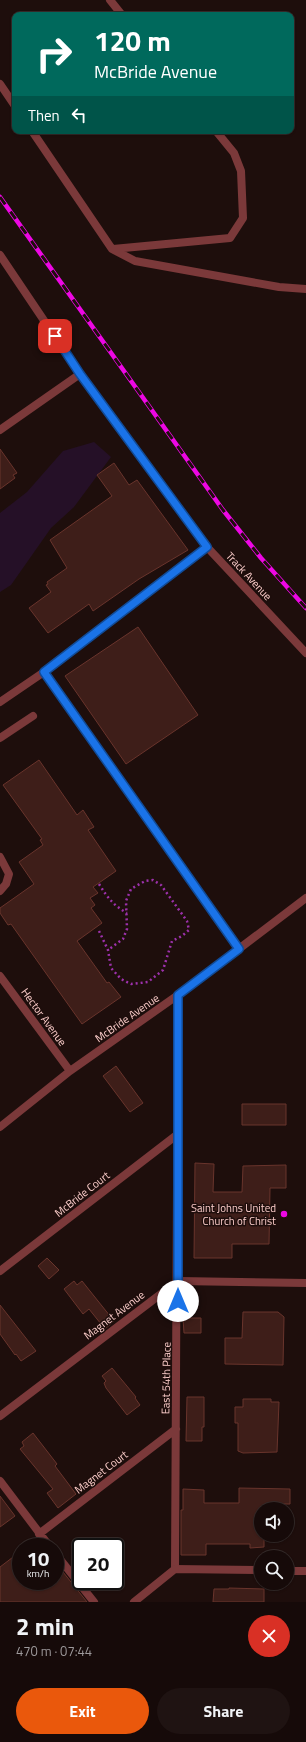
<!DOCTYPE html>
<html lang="en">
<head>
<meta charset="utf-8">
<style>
	:root { --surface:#160a09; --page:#1f1312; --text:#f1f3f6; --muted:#9e9a9c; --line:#352b2a; --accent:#ea580c }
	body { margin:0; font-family:"Titillium Web",sans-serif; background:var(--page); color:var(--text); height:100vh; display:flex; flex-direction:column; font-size:15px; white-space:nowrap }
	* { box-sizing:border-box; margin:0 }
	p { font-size:13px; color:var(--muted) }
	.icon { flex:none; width:22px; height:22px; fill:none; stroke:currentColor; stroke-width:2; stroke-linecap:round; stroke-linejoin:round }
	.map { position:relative; height:1602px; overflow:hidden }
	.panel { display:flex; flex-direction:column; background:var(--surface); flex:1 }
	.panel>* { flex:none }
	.hud { position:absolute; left:12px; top:12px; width:282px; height:122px; border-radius:8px; box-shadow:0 1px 3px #0004,0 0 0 1px var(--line); background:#00695c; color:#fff; overflow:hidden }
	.controls { position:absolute; left:254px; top:1502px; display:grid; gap:8px }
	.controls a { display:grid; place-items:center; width:40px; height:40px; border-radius:50%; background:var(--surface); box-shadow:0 1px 3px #0004,0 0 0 1px var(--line); font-size:20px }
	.speed { position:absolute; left:12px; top:1538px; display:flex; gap:8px; font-size:20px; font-weight:700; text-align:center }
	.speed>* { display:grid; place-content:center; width:52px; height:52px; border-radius:50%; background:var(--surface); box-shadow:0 1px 3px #0004,0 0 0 1px var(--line); line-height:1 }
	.speed small { font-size:10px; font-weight:400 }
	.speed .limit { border:2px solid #111; border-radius:6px; background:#fff; color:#111 }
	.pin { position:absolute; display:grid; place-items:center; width:34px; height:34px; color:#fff; margin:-17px; border-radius:8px; box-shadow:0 2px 6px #0006 }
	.me { position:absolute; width:44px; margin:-22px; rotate:0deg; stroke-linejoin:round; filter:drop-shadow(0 0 3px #0008) }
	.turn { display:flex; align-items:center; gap:14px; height:84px; padding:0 16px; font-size:18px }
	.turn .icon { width:52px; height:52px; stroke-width:2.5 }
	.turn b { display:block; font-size:28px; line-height:34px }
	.then { display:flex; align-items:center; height:38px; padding:0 16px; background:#0003; gap:8px; font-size:15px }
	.round { display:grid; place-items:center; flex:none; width:42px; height:42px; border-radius:21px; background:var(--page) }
	.head { display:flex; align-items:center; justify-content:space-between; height:68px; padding:0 16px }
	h1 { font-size:24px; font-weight:700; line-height:30px }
	.action { display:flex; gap:8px; margin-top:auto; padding:8px 16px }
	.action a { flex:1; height:46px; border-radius:24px; background:var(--accent); color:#fff; font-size:16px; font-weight:700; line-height:46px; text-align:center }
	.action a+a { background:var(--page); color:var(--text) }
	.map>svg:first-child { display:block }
	.green { fill:#251027 }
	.building { fill:#3e1e19; stroke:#69342c }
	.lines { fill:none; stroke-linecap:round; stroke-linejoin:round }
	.path { stroke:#9d31ac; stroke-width:2.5; stroke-dasharray:2 3; stroke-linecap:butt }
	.service { stroke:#7b393a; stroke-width:8 }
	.minor { stroke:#7b393a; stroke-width:8 }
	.rail-casing { stroke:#ed07e4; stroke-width:4.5 }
	.rail { stroke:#1e0e0c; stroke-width:3; stroke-dasharray:9; stroke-linecap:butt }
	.route-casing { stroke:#114b97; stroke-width:10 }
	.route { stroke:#1a73e8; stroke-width:7 }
	.poi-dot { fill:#ed07e4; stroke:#1e0e0c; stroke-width:1.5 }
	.labels { text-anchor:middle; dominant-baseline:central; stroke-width:3; stroke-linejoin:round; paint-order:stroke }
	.street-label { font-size:11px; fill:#fdcecb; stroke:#1e0e0c }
	.poi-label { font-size:11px; fill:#fdcecb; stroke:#1e0e0c; text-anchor:end }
</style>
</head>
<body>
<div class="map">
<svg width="306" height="1602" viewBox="0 0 306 1602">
	<rect width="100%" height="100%" fill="#1e0e0c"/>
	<path class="green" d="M94,442l17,15 -37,50 -23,21 -40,57 -11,7v-79l27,-21 36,-41z"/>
	<path class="building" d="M0,449l17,24 -4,2 2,3 -15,11z
		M114,463l15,22 8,-5 51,70 -49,29 -46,32 -4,-7 -41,29 -19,-25 22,-16 -5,-7 2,-1 -1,-2 20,-14 -17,-28 62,-44 -15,-21z
		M138,627l60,88 -72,49 -61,-88z
		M39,760l38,55 6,-5 11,17 -6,3 28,41 -23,16 5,6 -8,5 5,7 -4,3 11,15 -25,18 30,42 2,-1 12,15 -39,27 -71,-100 -3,1 -8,-12v-5l34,-24 -15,-22 24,-17 -3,-5 2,-1 -39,-54z
		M116,1066l27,37 -13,9 -27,-36z
		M242,1104h44v21h-44z
		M195,1163l19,1 -1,28h29l1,-26 43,-1v23h-16l-1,56h-37v14h-38z
		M47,1258l12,12 -10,9 -11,-13z
		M74,1281l3,4 5,-4 32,40 -9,8 -16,-20 -6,5 -19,-25z
		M0,1305l36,46 -15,10 -5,-7 -1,1 -15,-21z
		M243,1312h35l6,5 -1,48 -58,-1v-26h17z
		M183,1318h18v15h-17z
		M112,1368l24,29 -1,1 5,7 -13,10 -21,-27 -2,-5 2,-2 -4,-5z
		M187,1397h17v30h-2v14h-16z
		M243,1399h28v3h8l-2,50 -34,1 -5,-2v-28h-3v-16h8z
		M33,1433l24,31 -2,2 21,28 -18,14 -11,-15 6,-4 -33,-40 4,-3 -2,-4z
		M239,1488l51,1v15h-8v5h-21v26h3v12l-14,1v-4h-44v11h-25v-45h2v-21l21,1v13h35z
		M0,1496l15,20 -15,11z
		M21,1551v30h34v-19l32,40h-87v-35z
		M229,1588l35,1v13h-51l1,-13h15z"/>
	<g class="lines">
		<path class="path" d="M99,884c8,13 15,22 28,29
			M99,931l9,19 3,18 10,11 10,5 17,-2 15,-12 9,-29 10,-5 7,-6 -2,-9 -26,-36 -8,-5 -8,1 -14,8 -5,12 1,28 -4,10 -15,11"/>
		<path class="service" d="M110,0l12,15
			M0,84l15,22
			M32,131l80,118 23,12 144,26 27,2
			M113,249l117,-11 13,-20 -2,-47 -7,-18 -18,-22
			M0,738l33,-22
			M0,857l9,17 -3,10 -6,7
			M0,1271l178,-137
			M0,1481l50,66
			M39,1534l137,-105
			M55,1553l39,49
			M175,1569l3,-574"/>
		<path class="minor" d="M0,255l80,119 127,173 99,106
			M0,430l80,-56
			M44,672l195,277
			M0,702l44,-30 163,-125
			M0,976l70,95
			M0,1127l70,-56 108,-76 128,-97
			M0,1416l178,-135 128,2
			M287,1571h19
			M134,1602l41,-33 86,1"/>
		<defs>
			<path id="rail" d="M0,197l223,313 38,48 45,50"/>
		</defs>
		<use href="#rail" class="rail-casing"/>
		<use href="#rail" class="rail"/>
	</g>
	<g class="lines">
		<defs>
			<path id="route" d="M55,336l25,38 127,173 -163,125 195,277 -61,46v306"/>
		</defs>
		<use href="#route" class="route-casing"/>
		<use href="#route" class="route"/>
	</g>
	<circle class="poi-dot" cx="284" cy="1214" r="4"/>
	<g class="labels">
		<g class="street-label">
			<text transform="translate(249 576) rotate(47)">Track Avenue</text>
			<text transform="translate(44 1017) rotate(54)">Hector Avenue</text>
			<text transform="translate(127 1018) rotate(-35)">McBride Avenue</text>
			<text transform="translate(82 1194) rotate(-38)">McBride Court</text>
			<text transform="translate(114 1315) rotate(-37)">Magnet Avenue</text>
			<text transform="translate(166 1378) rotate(-89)">East 54th Place</text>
			<text transform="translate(101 1472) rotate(-37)">Magnet Court</text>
		</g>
		<g class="poi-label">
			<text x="276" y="1208">Saint Johns United<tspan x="276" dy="13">Church of Christ</tspan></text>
		</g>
	</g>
</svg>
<div class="controls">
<a><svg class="icon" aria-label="sound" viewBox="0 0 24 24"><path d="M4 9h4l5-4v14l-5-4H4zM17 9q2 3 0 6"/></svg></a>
<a><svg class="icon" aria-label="search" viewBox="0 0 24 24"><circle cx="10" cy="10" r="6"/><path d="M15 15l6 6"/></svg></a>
</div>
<div class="speed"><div>10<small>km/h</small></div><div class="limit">20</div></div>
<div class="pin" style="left:55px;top:336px;background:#d93025"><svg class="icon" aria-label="arrive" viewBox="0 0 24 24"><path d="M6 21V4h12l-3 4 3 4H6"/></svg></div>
<svg class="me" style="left:178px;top:1301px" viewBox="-20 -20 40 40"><circle r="19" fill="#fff"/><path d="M0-13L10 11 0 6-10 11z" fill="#1a73e8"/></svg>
<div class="hud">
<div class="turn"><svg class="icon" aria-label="right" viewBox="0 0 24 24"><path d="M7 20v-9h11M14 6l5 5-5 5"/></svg><div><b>120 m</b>McBride Avenue</div></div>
<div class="then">Then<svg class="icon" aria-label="left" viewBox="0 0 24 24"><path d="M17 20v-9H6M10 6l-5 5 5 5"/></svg></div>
</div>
</div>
<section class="panel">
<div class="head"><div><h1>2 min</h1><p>470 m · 07:44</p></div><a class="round" style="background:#d93025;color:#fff"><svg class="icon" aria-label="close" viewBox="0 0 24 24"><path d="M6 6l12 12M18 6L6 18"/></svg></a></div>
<div class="action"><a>Exit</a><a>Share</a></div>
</section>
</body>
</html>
